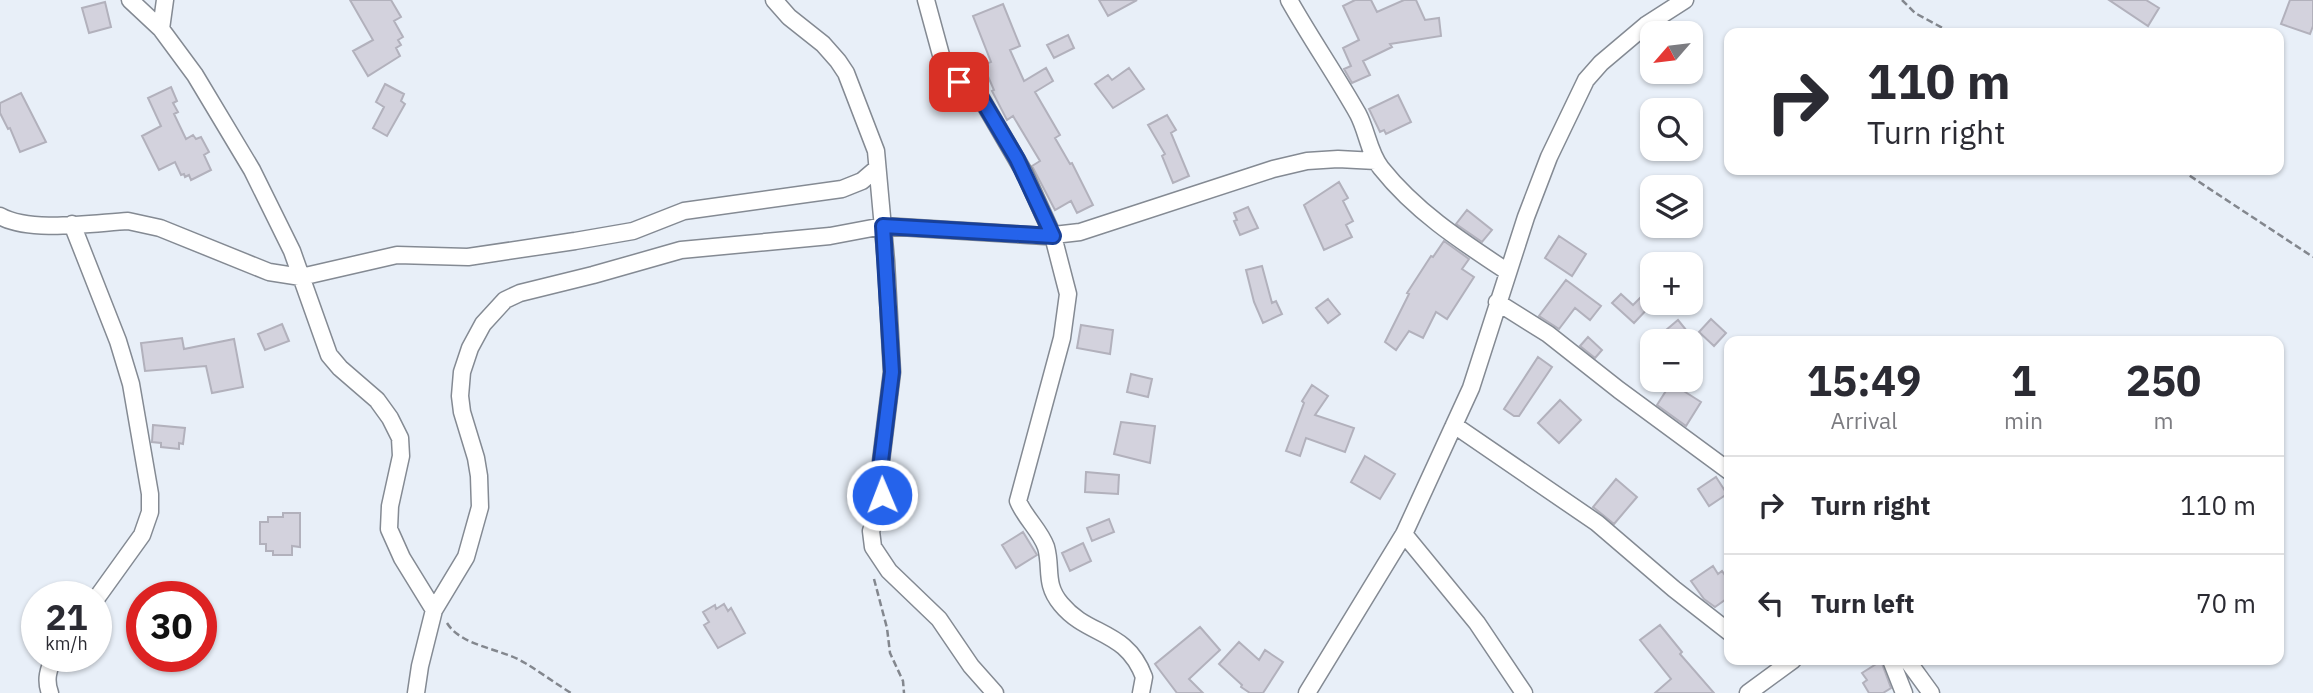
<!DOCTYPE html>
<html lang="en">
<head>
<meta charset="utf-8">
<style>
	:root { --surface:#fff; --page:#f7f7f7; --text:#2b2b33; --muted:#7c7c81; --line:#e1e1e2 }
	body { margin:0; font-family:"IBM Plex Sans",sans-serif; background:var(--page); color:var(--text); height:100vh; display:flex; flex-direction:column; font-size:26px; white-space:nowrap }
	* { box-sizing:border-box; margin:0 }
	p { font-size:23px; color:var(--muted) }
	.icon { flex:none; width:38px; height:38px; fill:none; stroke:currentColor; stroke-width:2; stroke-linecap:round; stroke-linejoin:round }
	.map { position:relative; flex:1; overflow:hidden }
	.sheet { position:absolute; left:1724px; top:336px; width:560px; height:329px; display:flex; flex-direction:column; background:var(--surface); border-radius:14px; box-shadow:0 2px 5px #0004 }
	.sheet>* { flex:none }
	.hud { position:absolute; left:1724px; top:28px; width:560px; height:147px; border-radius:14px; box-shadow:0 2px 5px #0004; background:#fff; color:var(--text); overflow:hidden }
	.needle { width:46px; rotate:242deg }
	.fabs { position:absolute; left:1640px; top:21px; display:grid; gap:14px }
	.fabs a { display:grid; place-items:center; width:63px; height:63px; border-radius:14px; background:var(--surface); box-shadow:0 2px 5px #0004; font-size:35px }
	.speed { position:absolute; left:21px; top:581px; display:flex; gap:14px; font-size:35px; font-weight:700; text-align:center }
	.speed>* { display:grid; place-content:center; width:91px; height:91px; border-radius:50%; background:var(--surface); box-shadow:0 2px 5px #0004; line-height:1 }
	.speed small { font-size:18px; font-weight:400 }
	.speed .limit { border:10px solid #d22; background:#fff; color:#111 }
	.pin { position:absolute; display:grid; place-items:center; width:60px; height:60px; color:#fff; margin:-30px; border-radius:14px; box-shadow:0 4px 10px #0006 }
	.me { position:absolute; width:77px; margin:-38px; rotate:359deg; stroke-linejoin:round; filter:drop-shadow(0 0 5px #0008) }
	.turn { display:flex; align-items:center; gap:24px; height:147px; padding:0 28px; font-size:32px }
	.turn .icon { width:91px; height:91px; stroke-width:2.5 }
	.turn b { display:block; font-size:49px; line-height:60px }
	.eta { display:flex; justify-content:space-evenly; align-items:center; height:119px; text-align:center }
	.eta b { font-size:42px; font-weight:800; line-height:49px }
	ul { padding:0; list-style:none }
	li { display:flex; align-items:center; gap:21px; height:98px; padding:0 28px; border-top:2px solid var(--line) }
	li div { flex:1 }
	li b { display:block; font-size:26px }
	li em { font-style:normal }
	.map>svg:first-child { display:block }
	.building { fill:#d3d2dd; stroke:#b2b1bc; stroke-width:2 }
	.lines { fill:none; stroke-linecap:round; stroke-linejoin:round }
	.street-casing { stroke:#848a93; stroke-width:19 }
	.path { stroke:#83878e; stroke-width:2.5; stroke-dasharray:7 3.5; stroke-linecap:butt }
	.street { stroke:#fff; stroke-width:16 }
	.route-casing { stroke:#184099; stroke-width:18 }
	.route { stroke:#2563eb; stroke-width:12 }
</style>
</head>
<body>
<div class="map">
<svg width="2313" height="693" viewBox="0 0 2313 693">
	<rect width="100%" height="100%" fill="#e8eff8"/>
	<path class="building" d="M350,0h41l10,17 -7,4 9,16 -5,3 3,5 -5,3 4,8 -32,20 -15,-25 20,-11z
		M1099,0h38l-29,16z
		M1355,0h16l6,12 27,-12h12l9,20 14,-2 2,18 -51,8 2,3 -29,14 7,14 -18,8 -8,-14 7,-3 -8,-18 16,-8 -16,-34z
		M2109,0h37l13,8 -11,18z
		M2290,0h23v26l-3,8 -29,-10z
		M105,2l6,25 -22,6 -7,-25z
		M1003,4l17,42 -10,4 14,31 22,-13 7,13 -18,11 25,43 -5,3 15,26 2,-1 21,42 -16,8 -6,-12 -16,9 -23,-44 8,-5 -27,-45 -6,4 -15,-29 2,-1 -11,-25 8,-3 -18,-46z
		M1068,35l6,13 -20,10 -7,-13z
		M1129,68l15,21 -31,19 -18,-24 13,-9 4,5z
		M385,84l19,10 -3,7 4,3 -18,32 -14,-8 11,-21 -8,-5z
		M171,87l6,14 -4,2 5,9 -4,2 12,25 7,-4 3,4 5,-2 8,15 -5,3 7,15 -20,10 -2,-5 -4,2 -1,-3 -3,1 -6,-13 -16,8 -17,-34 19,-10 -13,-28z
		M21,93l25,49 -26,10 -10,-24 -2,1 -8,-16v-10z
		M1398,95l13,27 -25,12 -2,-4 -4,2 -11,-23z
		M1167,115l9,15 -5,3 18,43 -16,7 -11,-27 3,-2 -17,-29z
		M1339,182l9,16 -5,3 10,20 -7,4 6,12 -28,13 -20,-45z
		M1248,207l10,21 -18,7 -6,-14 3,-1 -3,-7z
		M1467,210l25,20 -10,12 -26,-18z
		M1559,236l27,18 -14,22 -27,-18z
		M1444,241l25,18 -7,10 12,8 -27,42 -11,-7 -13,26 -14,-7 -13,19 -11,-8 24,-48 -2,-1 24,-37 2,1z
		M1262,266l10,37 4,-2 6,13 -19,9 -9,-21 -8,-32z
		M1566,280l35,26 -11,14 -15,-12 -16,21 -20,-13z
		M1621,294l12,11 10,-10 9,9 -18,19 -22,-20z
		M1328,299l12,15 -12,9 -12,-15z
		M1711,319l15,14 -12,13 -15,-14z
		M1678,320l17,21h-42z
		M282,324l7,17 -24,9 -7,-16z
		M1081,325l32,5 -3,24 -33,-6z
		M1588,337l14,13 -7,8 -15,-12z
		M182,338l2,11 50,-10 9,48 -31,6 -6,-27 -61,5 -4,-28z
		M1538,357l14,10 -33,49h-5l-10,-7z
		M1131,374l21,5 -4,18 -21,-5z
		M1671,383l30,19 -15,24 -29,-21z
		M1312,385l16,11 -13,19 39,13 -9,24 -39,-14 -6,18 -14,-5 18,-48 -2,-2z
		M1560,400l21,20 -22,23 -21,-20z
		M1121,422l34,4 -5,37 -36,-9z
		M153,425l32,3 -2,16 -4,-1v6l-18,-2v-4l-9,-1z
		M1365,456l30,18 -15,25 -29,-17z
		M1086,472l33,3 -1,19 -33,-2z
		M1716,477l11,17 -18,12 -11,-17z
		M1616,479l21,18 -23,27 -21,-17z
		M283,513h17v34l-8,-1v9h-19v-4h-7v-7h-6v-22h8v-5h15z
		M1109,519l5,13 -22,9 -5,-13z
		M1023,532l14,23 -21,13 -14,-23z
		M1083,543l8,18 -21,10 -8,-18z
		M1713,566l5,8 4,-3 7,10v16l-14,10 -11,-8 -13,-18z
		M724,604l4,7 3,-3 14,25 -27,15 -14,-23 5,-3 -6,-10 12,-7 1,4z
		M1660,625l22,27 -2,2 34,39h-59l16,-14 -31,-39z
		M1200,627l20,23 -31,29 14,14h-26l-22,-29z
		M1239,642l20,18 6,-10 18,12 -20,31h-13l-9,-6 1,-2 -23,-21z
		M1881,661l10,27 -8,5h-14l-6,-10 4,-3 -5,-7z"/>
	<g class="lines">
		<defs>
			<path id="street" d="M130,0l31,29 34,46 57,95 40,81 37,104 11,13 37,32 13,18 10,20 1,18 -11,50 -1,23 13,29 32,52
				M774,0l15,17 34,27 15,17 8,12 30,78 10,110 6,111 -11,89v42l-10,28 2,16 16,24 50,48 32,47 24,27
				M926,0l15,55 9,19 9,8 19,11 46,79 29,64 15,58 -6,44 -44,163c7,17 22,29 28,46 6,21 -2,37 15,57 27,33 65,25 83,73l-3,16
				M1289,0c22,39 47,75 69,114 9,17 11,39 23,54 35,44 80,73 127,104
				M161,29l4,-29
				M0,216c30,17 93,7 128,5l32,7 109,44 32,5 96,-22 71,2 107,-16 58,-10 51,-20 158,-22 20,-8 14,-12
				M72,224l46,117 13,43 19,110v18l-8,23 -46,64
				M1497,302l51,32 71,56 110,81
				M1454,425l143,98 77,66 55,43
				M1404,534l73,89 47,70
				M1891,660l13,33
				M1907,660l24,33
				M50,693c-5,-13 -2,-24 5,-37
				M416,693l4,-27 14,-56 32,-53 14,-50 -1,-31 -3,-18 -14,-46 -2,-16 2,-24 8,-24 13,-24 22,-24 15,-7 73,-18 88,-25 149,-14 53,-10 162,10 35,-4 193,-63 34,-8 31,-2 38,2
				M1307,693l97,-159 67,-146 55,-171 23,-60 37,-77 15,-17 45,-38 39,-25
				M1748,693l45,-33"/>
		</defs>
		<use href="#street" class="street-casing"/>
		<path class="path" d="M1902,0l13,13 37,20
			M2181,170l132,87
			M874,579l13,49 3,25 13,28 1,12
			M447,623c15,24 54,25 78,40 15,9 30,20 46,30"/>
		<use href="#street" class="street"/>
	</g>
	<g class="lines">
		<defs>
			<path id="route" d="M882,495l-1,-34 11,-89 -9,-146 170,10 -36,-77 -39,-66 -19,-11"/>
		</defs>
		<use href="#route" class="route-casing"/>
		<use href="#route" class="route"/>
	</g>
</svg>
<div class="fabs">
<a><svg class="needle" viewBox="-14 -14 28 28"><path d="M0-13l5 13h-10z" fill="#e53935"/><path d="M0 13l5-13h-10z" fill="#7c7c81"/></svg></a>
<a><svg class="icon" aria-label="search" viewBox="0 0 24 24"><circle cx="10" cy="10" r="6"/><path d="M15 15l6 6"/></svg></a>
<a><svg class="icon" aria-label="layers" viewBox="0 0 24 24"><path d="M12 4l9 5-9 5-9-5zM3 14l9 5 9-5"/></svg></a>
<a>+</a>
<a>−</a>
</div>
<div class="speed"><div>21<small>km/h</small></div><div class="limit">30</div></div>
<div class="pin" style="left:959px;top:82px;background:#d93025"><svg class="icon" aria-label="arrive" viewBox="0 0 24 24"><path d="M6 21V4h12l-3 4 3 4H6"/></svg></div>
<svg class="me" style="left:882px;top:495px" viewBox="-20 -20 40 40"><circle r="17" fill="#2563eb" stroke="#fff" stroke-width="3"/><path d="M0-11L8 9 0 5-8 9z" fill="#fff"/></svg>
<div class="hud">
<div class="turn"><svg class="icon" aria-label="right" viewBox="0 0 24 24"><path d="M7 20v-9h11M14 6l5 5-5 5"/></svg><div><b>110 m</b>Turn right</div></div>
</div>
<section class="sheet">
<div class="eta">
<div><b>15:49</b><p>Arrival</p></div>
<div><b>1</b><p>min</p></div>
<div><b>250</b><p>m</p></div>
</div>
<ul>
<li><svg class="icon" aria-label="right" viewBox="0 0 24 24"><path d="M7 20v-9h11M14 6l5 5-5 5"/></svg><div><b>Turn right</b></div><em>110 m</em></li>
<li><svg class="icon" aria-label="left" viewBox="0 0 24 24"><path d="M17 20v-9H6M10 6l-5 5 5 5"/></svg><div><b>Turn left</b></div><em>70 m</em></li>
</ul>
</section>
</div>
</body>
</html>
